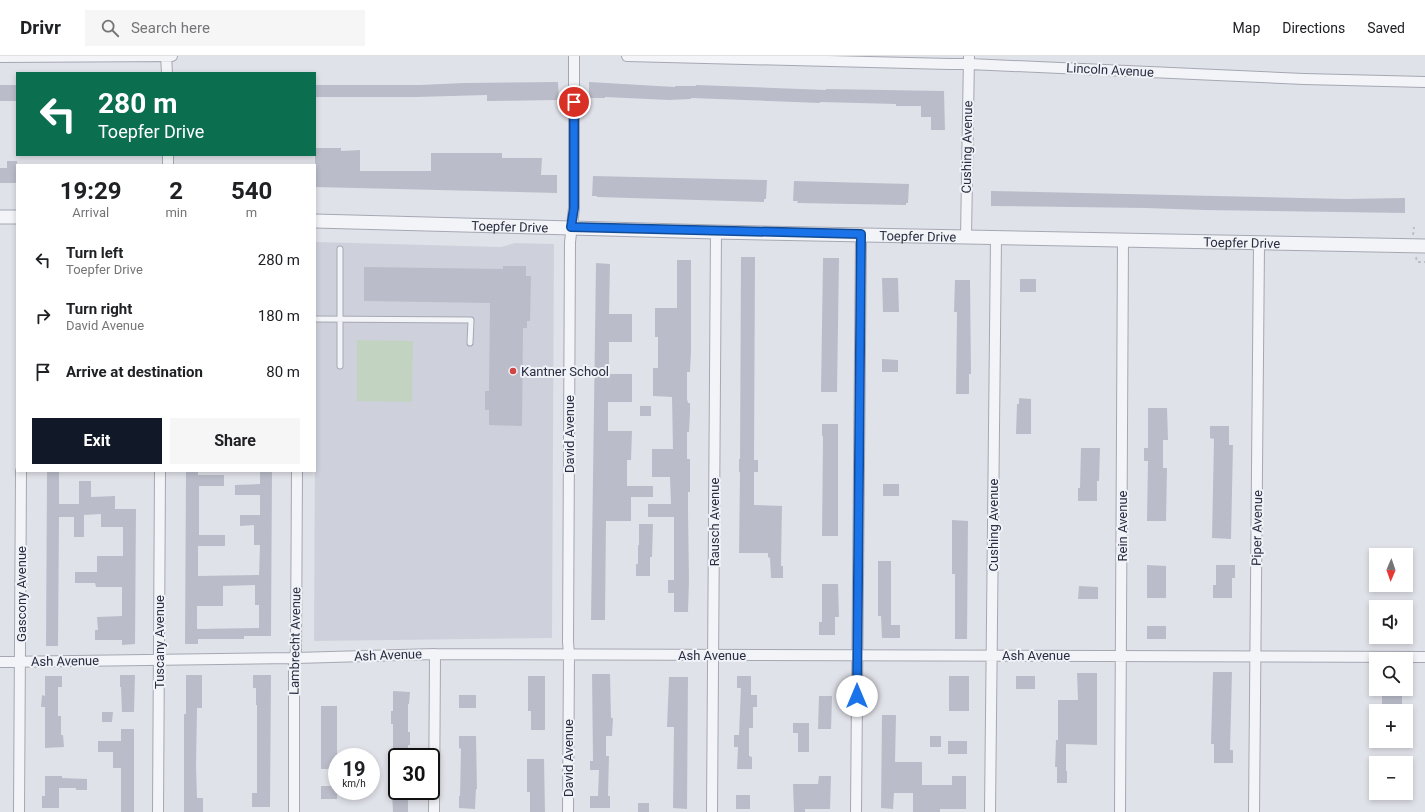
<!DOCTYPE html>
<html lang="en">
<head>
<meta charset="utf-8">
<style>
	:root { --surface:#fff; --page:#f6f6f6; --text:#202124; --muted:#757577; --line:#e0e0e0; --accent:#111827 }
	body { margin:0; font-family:Roboto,sans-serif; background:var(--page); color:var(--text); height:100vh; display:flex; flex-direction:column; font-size:15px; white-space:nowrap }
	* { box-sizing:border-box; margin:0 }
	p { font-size:13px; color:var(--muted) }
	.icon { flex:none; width:22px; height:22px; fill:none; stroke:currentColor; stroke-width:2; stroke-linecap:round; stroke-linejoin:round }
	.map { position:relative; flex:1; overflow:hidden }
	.details { position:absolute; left:16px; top:108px; width:300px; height:308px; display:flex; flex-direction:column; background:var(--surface); border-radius:0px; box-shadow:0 2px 6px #0003 }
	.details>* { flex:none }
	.banner { position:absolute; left:16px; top:16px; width:300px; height:84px; border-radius:0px; box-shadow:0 2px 6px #0003; background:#0b6e4f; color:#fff; overflow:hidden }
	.needle { width:26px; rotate:182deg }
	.tools { position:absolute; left:1369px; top:492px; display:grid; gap:8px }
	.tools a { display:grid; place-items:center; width:44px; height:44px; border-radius:0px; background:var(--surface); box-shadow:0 2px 6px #0003; font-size:20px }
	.speed { position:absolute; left:328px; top:692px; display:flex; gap:8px; font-size:20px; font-weight:700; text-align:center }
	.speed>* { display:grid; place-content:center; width:52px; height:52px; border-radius:50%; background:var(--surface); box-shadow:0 2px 6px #0003; line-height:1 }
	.speed small { font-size:10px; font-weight:400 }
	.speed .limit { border:2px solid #111; border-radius:6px; background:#fff; color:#111 }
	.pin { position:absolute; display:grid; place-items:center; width:34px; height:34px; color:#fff; margin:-17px; border:2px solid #fff; border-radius:50%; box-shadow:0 1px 4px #0007 }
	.me { position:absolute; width:44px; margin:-22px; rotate:0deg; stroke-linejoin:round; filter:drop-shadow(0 0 3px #0008) }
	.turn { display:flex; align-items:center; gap:14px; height:84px; padding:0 16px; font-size:18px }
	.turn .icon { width:52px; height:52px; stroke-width:2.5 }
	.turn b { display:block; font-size:28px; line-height:34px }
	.eta { display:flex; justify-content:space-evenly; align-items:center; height:68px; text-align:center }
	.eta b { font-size:24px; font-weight:700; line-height:28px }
	.cta { display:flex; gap:8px; margin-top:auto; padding:8px 16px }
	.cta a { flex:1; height:46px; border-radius:0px; background:var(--accent); color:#fff; font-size:16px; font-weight:700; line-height:46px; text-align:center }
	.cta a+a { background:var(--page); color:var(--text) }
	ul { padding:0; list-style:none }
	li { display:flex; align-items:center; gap:12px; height:56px; padding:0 16px }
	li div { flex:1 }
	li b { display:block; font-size:15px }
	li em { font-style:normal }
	header { display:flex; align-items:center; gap:24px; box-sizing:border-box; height:56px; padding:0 20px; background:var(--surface); border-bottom:1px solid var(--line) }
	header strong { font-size:19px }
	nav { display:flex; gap:22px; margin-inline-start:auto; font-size:14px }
	.search { width:280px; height:36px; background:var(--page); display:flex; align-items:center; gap:10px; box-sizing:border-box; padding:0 14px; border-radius:0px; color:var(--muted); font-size:15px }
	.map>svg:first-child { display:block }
	.built { fill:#ced1db }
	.green { fill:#c3d3c1 }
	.building { fill:#babdc9; fill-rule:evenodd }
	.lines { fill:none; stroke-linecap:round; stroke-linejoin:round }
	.service-casing { stroke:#a5a8b3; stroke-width:7 }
	.minor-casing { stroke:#a5a8b3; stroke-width:12 }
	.tertiary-casing { stroke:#a5a8b3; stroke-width:15 }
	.path { stroke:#bec0c8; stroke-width:2; stroke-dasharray:3 3; stroke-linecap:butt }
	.service { stroke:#f3f4f7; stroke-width:5 }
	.minor { stroke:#f3f4f7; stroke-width:10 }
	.tertiary { stroke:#f3f4f7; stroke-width:13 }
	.route-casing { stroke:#114b97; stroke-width:10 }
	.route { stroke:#1a73e8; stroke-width:7 }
	.poi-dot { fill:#cf4544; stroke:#f0f2f7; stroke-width:1.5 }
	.labels { text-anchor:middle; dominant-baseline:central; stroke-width:4; stroke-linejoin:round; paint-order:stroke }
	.street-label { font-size:13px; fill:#282d41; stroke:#f0f2f7 }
	.poi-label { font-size:13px; fill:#282d41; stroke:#f0f2f7; text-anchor:start }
</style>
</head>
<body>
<header>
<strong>Drivr</strong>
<div class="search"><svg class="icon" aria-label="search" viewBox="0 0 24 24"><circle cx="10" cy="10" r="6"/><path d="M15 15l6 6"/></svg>Search here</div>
<nav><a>Map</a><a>Directions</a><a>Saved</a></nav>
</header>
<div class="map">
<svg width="1425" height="756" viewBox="0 0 1425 756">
	<rect width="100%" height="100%" fill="#e0e2e9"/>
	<path class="built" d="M316,186l185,5 14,-4 39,1 -2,394 -238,3z"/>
	<path class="green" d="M357,284l56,1 -1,61 -55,-1z"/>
	<path class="building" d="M558,26l1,18 -72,1v-6l-71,2h-101v-12h105l44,-2z
		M589,26l86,5v-1h21v-1l130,5v-1l118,2 1,39h-14v-13h-10v-11h-25v-2l-76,-2v1l-129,-5v1l-22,1 -64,-3v1h-16z
		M0,29h17v16h-17z
		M315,92h26v3l19,-1v21h71v-18h71v5h40l-1,17h16v18l-242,-6z
		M7,105h10v22h-17v-15h7z
		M593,120l174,4 -1,19h-2v3l-167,-5v-1h-5z
		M794,125l115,3 -1,19h-2v2l-109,-2 1,-2h-5z
		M991,135l355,8 59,-1v15l-200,-3 -60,-2 -154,-2z
		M741,201h14l-1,203h4v12h-4v33l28,1 -1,60h2v12h-12l-1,-20 -2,-1v-4h-29l1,-81h-1v-13h1z
		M823,202h16l-2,134h-16z
		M677,204h14v92l-1,20h-3v27l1,4h2v9l-1,20h-2v27h3v33h-2v20l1,68 -1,32h-14v-19h-6v-13h6v-63h-26v-13h23l-1,-27h-18v-28h21l-1,-52 -19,-1v-28h5v-31h-3v-29h22z
		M596,207l14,1 -1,50h23v28h-23v32h23v28h-24v29h24l-1,29h-4v26h26v11h-22v24h-25l-1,99h-14z
		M503,210h23v10h5l-1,45h-3v7h-4l-1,98 -33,-1v-15h-4v-19h4l1,-88 -126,-2v-34l139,2z
		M882,222h16l1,34h-16z
		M1020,223h16v13h-16z
		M955,224h15l1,94h-2v20h-13l1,-82h-3z
		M882,303l16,1v12h-16z
		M1019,342l12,1v35h-15l1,-30h2z
		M640,350h11v10h-11z
		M1148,352h19l1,32h-5v28h4l-1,53h-19l1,-60h-4v-13h4z
		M822,368h16v112h-16l1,-100h-1z
		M1210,370h19v19h4l-2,94 -19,-1 2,-99 -4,-1z
		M1081,392h19l-1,33h-2v20h-19v-13h2z
		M186,415h12v4h26v11h-25v49h26v11h-27v30l61,-1 1,-30h-6v-20l-14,1v-11h20v-20h-25v-10l25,-1v-13h12l-1,165h-27v3h-46v5h-13zM255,529v20h4v23l-62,1v-23h26v-20z
		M47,416h12v32h20v-23h12v16l24,-1v13h21l-1,135 -13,1v-5h-27v-10h3l-1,-13 25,-1v-29h-26l-1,-4h-20v-11h22v-16h26v-29h-22v-13l-17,1v22h-10v-20h-15l-1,129h-12z
		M883,428h16v12h-16z
		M952,464l16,1 -1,118h-12v-65h-3z
		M639,468h14l-1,33h-2v19h-14v-12h2v-19h1z
		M878,505h13v64h9v13h-18l-1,-22h-3z
		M1147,509l19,1v32h-19z
		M1216,509h19v13h-3v20h-19v-13h3z
		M822,528h16l1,33h-4v18h-16v-13h3z
		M1079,530l19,1v12h-20z
		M1147,570h19v13h-19z
		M1213,616h19l-2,78h3v13h-19v-19h-3z
		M1077,617h20v72l-31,-1v27h1v12h-10v-16h-2l1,-27h2v-40h20z
		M592,618h18l1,44h2l-1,18h-6v20h3l-1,40h2v12h-20v-12h8l1,-26h-9v-9h3z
		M120,619h15l-1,37h-12l-1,-25h-1z
		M186,619h16v33h-5l-1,59 1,31h6v14h-19v-98h2z
		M253,619h18l-1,132h-18v-14h5v-88h-1v-17h-3z
		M45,620h17v11h-4v29h3v19h2l1,12 -19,1v-41h-4l1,-12 3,1z
		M528,620h17v54h-14v-19h-3z
		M737,620h14v19h6v12h-4v21h-4v28l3,1v12h-15l1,-22h-4v-12h5l2,-47h-4z
		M949,620h20v35h-20z
		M1016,620h19v13h-19z
		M669,621h19l-1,132 -14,-1 1,-81h-7z
		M393,635l17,1 -1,12h-1v28h2v13h-2v12h-15v-33h-2v-13h2z
		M1382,638h20v15h-20z
		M459,639h17v13h-17z
		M819,640h13l-1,33h-13z
		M321,650h16v63h-16z
		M102,656h11l-1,10h-10z
		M882,659h14l-1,47h27v23h30v-9h14v33h-26v3h-27v-19h-19l-1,16 -12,-1z
		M793,667h16v29h-11v-19h-5z
		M121,673h13v83h-13v-44h-8v-16h-15v-11h23z
		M459,680h17l1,53h-1l-1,20 -16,-1v-12h1l1,-47 -2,-1z
		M930,680h11v11h-11z
		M948,685h19v13h-19z
		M527,703h17l1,53h-15v-20h-3z
		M45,720h17v2l25,1v11h-11v-2h-17v20h-17v-12h3z
		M819,720h12l-1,33h-25v3h-11l-1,-28h25z
		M321,730h16v13h-16z
		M392,735h16v21h-15z
		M736,739h14v14h-14z
		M638,747h11v9h-11z"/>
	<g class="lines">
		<defs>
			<path id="service" d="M315,263l156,1 -1,23
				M340,310v-117"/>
			<path id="minor" d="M166,0l1,17
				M627,0l322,8h20l335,15 121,3
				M0,1l172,-1
				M168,99v10
				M966,181l3,-181
				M0,606l296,-4 139,-4 990,3
				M19,756l2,-341
				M158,756l2,-341
				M294,756v-146l2,-17 1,-178
				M434,756l1,-158
				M568,756l1,-158 -1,-12 2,-400 4,-34v-152
				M712,756l4,-580
				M856,756l5,-577
				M990,756l6,-574
				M1120,756l3,-573
				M1254,756l5,-568"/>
			<g id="tertiary">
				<path d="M0,161h17"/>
				<path id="s1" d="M315,165l401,11 709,14"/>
			</g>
		</defs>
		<use href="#service" class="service-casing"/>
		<use href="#minor" class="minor-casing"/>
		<use href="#tertiary" class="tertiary-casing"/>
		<path class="path" d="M1413,179l1,-8
			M1416,201l1,5h8"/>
		<use href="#service" class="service"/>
		<use href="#minor" class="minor"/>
		<use href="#tertiary" class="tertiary"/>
	</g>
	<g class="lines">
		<defs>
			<path id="route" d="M574,46v106l-3,19 290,7 -4,462"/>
		</defs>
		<use href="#route" class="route-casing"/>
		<use href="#route" class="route"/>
	</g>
	<circle class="poi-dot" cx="513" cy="315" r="4"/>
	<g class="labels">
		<g class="street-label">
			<text transform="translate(1110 14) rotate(3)">Lincoln Avenue</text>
			<text transform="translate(967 91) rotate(-89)">Cushing Avenue</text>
			<text stroke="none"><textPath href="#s1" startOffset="195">Toepfer Drive</textPath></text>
			<text stroke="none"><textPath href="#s1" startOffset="603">Toepfer Drive</textPath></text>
			<text stroke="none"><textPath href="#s1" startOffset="927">Toepfer Drive</textPath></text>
			<text transform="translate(569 378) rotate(-90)">David Avenue</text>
			<text transform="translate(714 466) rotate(-90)">Rausch Avenue</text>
			<text transform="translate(993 469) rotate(-90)">Cushing Avenue</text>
			<text transform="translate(1122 470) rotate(-90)">Rein Avenue</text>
			<text transform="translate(1257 472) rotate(-89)">Piper Avenue</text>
			<text transform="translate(21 538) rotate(-90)">Gascony Avenue</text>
			<text transform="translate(295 585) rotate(-89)">Lambrecht Avenue</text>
			<text transform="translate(159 586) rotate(-90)">Tuscany Avenue</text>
			<text transform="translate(388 599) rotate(-2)">Ash Avenue</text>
			<text x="712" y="599">Ash Avenue</text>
			<text x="1036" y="599">Ash Avenue</text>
			<text transform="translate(65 605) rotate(-1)">Ash Avenue</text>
			<text transform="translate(568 702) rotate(-90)">David Avenue</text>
		</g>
		<g class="poi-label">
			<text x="521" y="315">Kantner School</text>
		</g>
	</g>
</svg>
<div class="tools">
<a><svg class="needle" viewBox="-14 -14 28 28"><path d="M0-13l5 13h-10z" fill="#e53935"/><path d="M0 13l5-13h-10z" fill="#757577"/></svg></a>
<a><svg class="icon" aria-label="sound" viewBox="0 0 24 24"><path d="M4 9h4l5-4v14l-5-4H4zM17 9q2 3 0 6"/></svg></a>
<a><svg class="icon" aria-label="search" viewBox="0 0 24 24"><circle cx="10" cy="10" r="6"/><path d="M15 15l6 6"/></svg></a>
<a>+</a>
<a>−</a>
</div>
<div class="speed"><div>19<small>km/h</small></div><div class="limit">30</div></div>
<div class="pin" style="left:574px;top:46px;background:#d93025"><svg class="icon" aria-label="arrive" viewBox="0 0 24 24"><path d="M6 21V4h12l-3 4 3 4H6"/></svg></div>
<svg class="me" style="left:857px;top:640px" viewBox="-20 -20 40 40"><circle r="19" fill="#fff"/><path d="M0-13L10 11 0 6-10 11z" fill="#1a73e8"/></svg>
<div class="banner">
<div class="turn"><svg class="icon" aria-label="left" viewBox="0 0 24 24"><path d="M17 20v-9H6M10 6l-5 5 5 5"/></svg><div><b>280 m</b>Toepfer Drive</div></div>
</div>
<section class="details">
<div class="eta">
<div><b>19:29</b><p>Arrival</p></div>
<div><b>2</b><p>min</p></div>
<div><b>540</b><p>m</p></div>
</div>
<ul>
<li><svg class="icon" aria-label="left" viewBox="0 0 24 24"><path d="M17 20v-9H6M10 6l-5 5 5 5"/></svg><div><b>Turn left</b><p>Toepfer Drive</p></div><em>280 m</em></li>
<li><svg class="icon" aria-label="right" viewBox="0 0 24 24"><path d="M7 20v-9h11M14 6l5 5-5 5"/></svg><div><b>Turn right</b><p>David Avenue</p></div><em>180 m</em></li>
<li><svg class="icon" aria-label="arrive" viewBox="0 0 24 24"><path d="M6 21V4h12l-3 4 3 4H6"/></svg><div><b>Arrive at destination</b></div><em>80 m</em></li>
</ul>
<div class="cta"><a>Exit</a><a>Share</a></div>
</section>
</div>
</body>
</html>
